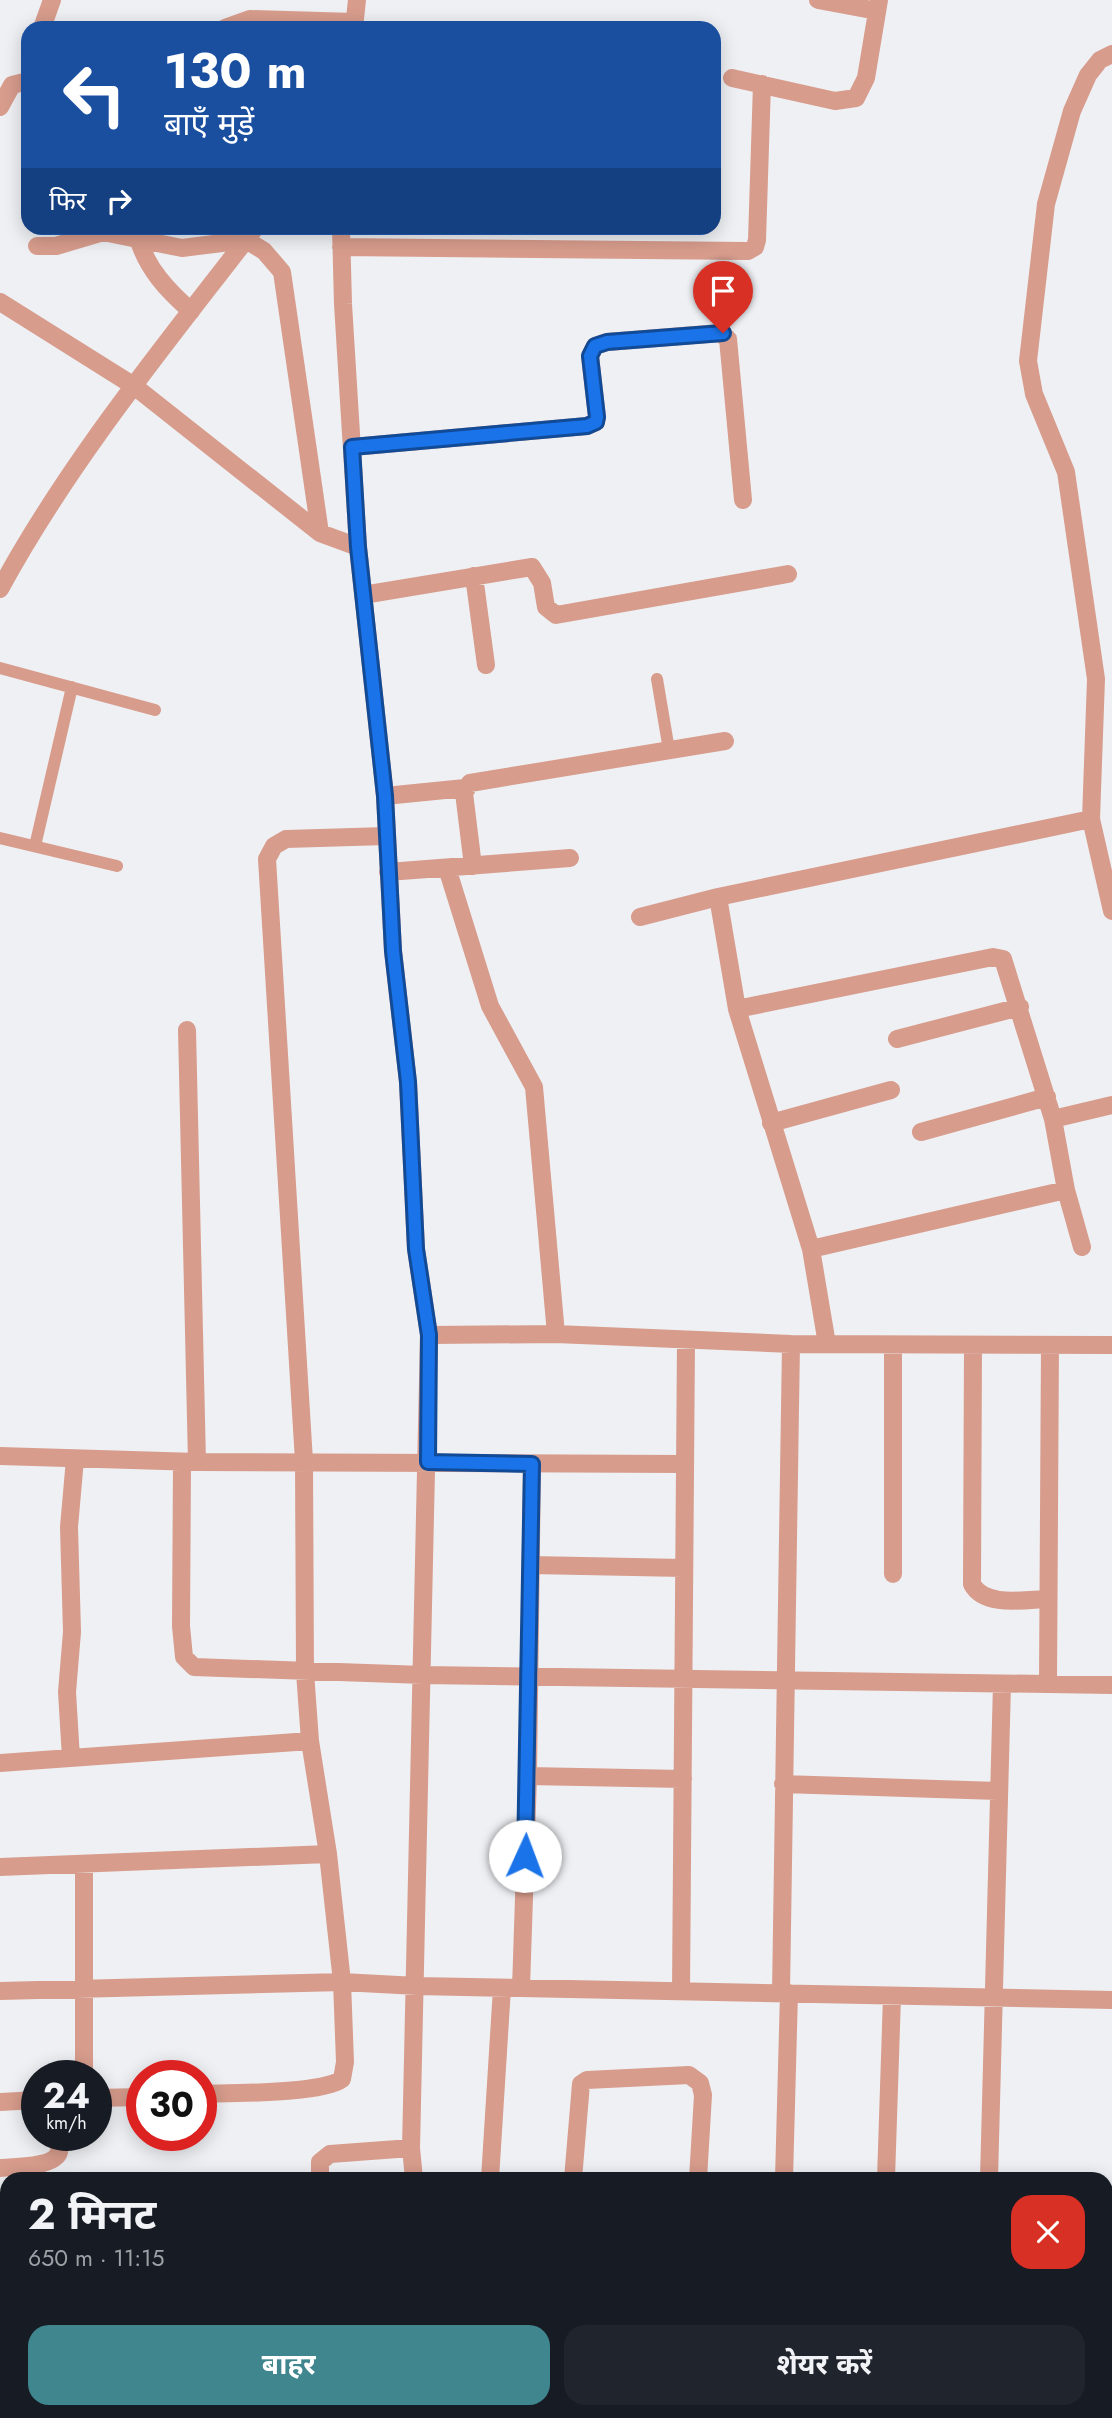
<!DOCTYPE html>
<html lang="hi">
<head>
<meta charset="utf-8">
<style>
	:root { --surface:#171b24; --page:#20242c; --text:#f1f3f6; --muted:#9ea1a6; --accent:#3f868e }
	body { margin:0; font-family:Jost,"Noto Sans Devanagari",sans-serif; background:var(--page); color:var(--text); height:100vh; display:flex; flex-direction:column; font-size:26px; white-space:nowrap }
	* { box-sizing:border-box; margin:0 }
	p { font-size:23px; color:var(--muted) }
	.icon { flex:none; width:38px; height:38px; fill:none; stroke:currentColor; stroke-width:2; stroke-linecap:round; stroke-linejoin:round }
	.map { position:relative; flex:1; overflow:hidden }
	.details { position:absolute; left:0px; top:2172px; width:1113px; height:247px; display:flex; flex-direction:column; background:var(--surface); border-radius:21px 21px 0 0; box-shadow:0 4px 18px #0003 }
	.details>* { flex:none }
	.banner { position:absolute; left:21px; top:21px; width:700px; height:214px; border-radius:21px; box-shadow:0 4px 18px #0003; background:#1a4fa0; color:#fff; overflow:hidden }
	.speed { position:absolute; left:21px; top:2060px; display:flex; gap:14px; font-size:35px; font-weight:700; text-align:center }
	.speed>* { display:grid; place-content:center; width:91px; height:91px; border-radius:50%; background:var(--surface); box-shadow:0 4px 18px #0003; line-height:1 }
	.speed small { font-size:18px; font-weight:400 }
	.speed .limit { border:10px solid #d22; background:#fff; color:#111 }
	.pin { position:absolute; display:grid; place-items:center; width:60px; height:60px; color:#fff; margin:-72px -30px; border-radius:50% 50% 50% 0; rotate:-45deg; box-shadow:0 0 7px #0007 }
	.pin .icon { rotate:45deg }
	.me { position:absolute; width:77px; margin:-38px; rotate:2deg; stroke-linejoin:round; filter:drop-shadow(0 0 5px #0008) }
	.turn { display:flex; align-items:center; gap:24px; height:147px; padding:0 28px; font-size:32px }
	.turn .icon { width:91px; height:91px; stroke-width:2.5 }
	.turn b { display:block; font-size:49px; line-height:60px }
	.then { display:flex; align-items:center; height:66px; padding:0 28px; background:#0003; gap:14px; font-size:26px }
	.round { display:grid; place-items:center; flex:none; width:74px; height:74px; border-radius:21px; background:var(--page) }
	.overview { display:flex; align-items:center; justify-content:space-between; height:119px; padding:0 28px }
	h1 { font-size:42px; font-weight:700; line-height:52px }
	.primary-button { display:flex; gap:14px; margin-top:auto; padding:14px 28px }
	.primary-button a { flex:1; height:80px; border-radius:21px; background:var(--accent); color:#fff; font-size:28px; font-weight:700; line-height:80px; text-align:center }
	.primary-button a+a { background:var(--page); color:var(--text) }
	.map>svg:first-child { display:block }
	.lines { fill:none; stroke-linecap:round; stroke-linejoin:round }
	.service { stroke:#d79c8c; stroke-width:12 }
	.minor { stroke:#d79c8c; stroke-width:18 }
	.tertiary { stroke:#d79c8c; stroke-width:18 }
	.route-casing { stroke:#114b97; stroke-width:18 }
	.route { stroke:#1a73e8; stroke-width:12 }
</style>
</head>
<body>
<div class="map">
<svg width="1112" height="2418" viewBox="0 0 1112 2418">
	<rect width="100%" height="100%" fill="#eff0f4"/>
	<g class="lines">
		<path class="service" d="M0,668l155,42
			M657,679l12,71
			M0,838l117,28
			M35,846l37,-159"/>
		<path class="minor" d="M818,0l59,11
			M42,28l10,-28
			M225,28l25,-9 104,3
			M1112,54l-12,6 -12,15 -16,36 -26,93 -18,157 6,33 32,78 30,207 -5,140 21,92
			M732,78l103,23 21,-3 10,-20 13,-78
			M0,107l12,-22 16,-4
			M341,228l2,76 15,243 27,249 8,155 15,131 8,167 13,86 -18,813 3,31
			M138,238c9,31 30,53 53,73
			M37,246h19l47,-14 79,16 64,-8 18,11 18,21 38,261
			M341,247l407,4 7,-4 2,-7 5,-156
			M0,302l134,84 186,147 38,14
			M352,447l235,-21 9,-4 1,-5 -7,-61 5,-10 12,-4 113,-9 8,6 15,161
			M474,576l12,89
			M363,595l169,-28 10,16 4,24 10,8 232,-41
			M385,796l80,-8
			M473,866l-9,-73 6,-10 255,-42
			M447,868l43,138 44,81 22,247
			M388,872l182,-14
			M718,897l19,112 74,240 16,95
			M640,917l78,-20 373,-78
			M737,1009l256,-52 10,2 50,160 13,71 16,57
			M187,1030l10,432
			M897,1039l123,-32
			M1053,1119l59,-14
			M771,1123l120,-33
			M921,1132l126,-35
			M811,1249l255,-59
			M429,1335l127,-1 235,10 321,1
			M973,1345l-1,239c12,23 51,16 74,15
			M0,1456l197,6 487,2
			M182,1462l-1,164 3,31 10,10 229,8 689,10
			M531,1565l153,3
			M893,1574v-229
			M1048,1684l2,-339
			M71,1758l-4,-66 5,-60 -3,-105 6,-68
			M0,1763l310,-22
			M528,1776l155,3
			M783,1784l215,7
			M84,1864v212
			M0,1867l328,-13
			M521,1988l7,-212 4,-312
			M0,1991l342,-9 75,4 695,14
			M681,1991l5,-650
			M781,1993l10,-649
			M201,2094c29,-1 121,0 141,-15l3,-17 -3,-80 -14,-128 -18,-113 -5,-69 -1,-211 -37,-602 7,-13 12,-7 100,-3
			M96,2098l46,-1
			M0,2102l37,-2
			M0,2168c13,-1 55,-1 59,-16 1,-4 -1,-12 -1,-17
			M320,2179v-17l10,-8 81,-6
			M490,2179l12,-191
			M573,2179l8,-95 6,-4 102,-5 11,8 3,12 -5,84
			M784,2179l5,-186
			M886,2179l6,-183
			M989,2179l13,-495
			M1106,2297h6
			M0,2378l7,-1
			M337,2412l1,6
			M723,2418l33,-6
			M776,2418v-6
			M877,2418l1,-6
			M981,2418l1,-6"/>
		<path class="tertiary" d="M354,28l3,-28
			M0,589c70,-129 166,-245 255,-361"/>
	</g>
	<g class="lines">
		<defs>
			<path id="route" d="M525,1856l7,-392 -104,-2 1,-127 -13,-86 -8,-167 -15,-131 -8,-155 -27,-249 -6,-100 235,-21 9,-4 1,-5 -7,-61 5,-10 12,-4 116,-9"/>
		</defs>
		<use href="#route" class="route-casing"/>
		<use href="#route" class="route"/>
	</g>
</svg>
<div class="speed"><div>24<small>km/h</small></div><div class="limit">30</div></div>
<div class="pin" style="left:723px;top:333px;background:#d93025"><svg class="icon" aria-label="arrive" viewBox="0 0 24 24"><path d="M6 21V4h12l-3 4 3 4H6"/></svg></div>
<svg class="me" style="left:525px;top:1856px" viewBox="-20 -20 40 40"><circle r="19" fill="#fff"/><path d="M0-13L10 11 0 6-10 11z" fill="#1a73e8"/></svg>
<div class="banner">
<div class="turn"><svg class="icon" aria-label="left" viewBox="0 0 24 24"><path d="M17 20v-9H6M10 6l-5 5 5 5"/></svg><div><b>130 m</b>बाएँ मुड़ें</div></div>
<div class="then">फिर<svg class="icon" aria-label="right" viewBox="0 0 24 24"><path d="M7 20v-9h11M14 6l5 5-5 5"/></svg></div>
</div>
<section class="details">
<div class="overview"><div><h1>2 मिनट</h1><p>650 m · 11:15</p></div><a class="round" style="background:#d93025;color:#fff"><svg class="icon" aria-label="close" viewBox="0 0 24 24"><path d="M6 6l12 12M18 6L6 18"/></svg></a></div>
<div class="primary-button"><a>बाहर</a><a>शेयर करें</a></div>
</section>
</div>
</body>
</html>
